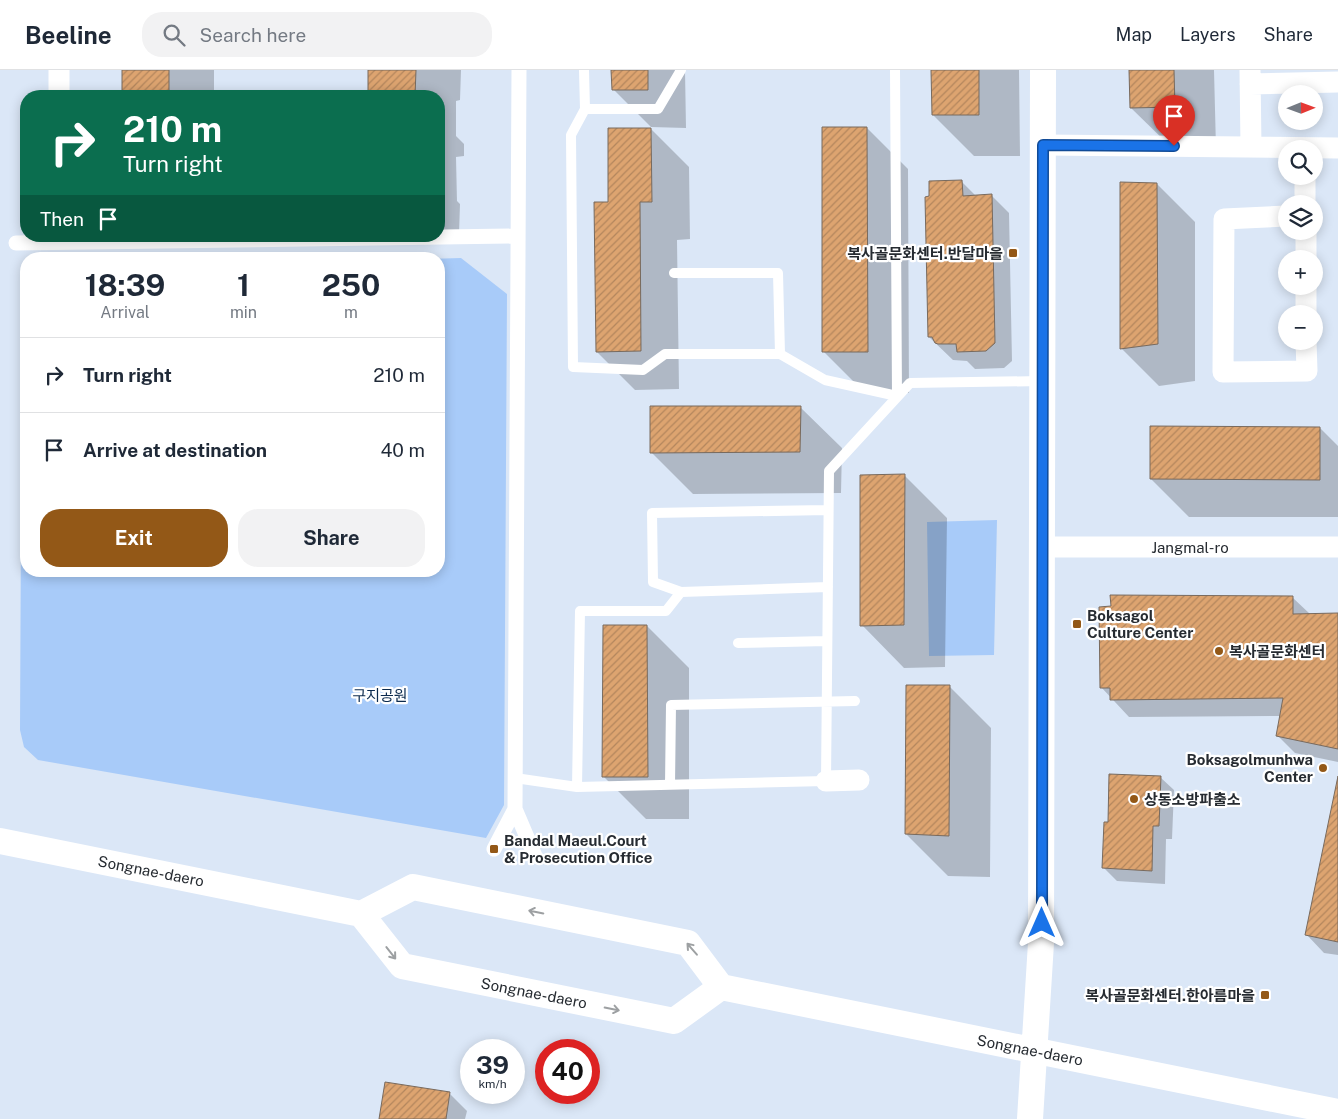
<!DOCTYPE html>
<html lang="en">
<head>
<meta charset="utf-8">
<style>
	:root { --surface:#fff; --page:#f2f2f3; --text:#1f2937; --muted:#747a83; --line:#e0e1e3; --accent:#935817 }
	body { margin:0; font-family:"Public Sans","Noto Sans KR",sans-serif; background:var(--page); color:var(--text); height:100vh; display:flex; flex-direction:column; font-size:19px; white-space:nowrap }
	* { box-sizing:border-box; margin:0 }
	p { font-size:16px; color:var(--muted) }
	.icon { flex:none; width:28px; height:28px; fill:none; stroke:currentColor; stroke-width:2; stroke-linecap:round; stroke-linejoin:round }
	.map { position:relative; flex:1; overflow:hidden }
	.panel { position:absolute; left:20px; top:182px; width:425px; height:325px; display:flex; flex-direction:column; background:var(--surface); border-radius:20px; box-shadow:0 2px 12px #0003 }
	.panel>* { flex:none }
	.banner { position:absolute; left:20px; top:20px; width:425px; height:152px; border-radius:20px; box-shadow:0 2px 12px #0003; background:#0b6e4f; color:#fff; overflow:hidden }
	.needle { width:32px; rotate:89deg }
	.controls { position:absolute; left:1278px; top:15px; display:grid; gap:10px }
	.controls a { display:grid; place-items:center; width:45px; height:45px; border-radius:50%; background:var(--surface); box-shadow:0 2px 12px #0003; font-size:25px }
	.speed { position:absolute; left:460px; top:969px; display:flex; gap:10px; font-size:25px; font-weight:700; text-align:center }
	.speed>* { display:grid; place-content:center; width:65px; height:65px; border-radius:50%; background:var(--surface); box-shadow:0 2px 12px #0003; line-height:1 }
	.speed small { font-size:12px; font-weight:400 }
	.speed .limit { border:8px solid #d22; background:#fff; color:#111 }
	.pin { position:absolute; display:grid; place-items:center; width:42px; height:42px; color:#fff; margin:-51px -21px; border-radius:50% 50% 50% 0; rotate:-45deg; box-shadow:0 0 5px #0007 }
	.pin .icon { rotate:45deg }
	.me { position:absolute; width:55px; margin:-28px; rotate:0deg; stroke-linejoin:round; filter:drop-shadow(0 0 4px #0008) }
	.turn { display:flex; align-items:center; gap:18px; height:105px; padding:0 20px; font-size:22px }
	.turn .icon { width:65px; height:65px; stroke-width:2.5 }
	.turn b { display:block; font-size:35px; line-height:42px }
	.then { display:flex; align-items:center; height:48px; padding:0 20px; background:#0003; gap:10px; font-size:19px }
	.eta { display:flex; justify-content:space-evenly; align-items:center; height:85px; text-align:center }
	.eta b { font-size:30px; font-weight:700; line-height:35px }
	.cta { display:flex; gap:10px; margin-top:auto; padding:10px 20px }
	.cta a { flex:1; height:58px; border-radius:20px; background:var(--accent); color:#fff; font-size:20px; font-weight:700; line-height:58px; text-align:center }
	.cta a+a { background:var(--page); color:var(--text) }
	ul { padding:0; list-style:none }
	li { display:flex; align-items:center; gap:15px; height:75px; padding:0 20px; border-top:1px solid var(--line) }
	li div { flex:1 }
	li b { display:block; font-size:19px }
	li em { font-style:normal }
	header { display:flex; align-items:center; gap:30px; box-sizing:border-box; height:70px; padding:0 25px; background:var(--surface); border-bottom:1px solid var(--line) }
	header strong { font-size:24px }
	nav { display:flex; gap:28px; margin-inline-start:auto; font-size:18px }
	.search { width:350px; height:45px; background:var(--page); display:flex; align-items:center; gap:12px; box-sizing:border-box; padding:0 18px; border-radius:20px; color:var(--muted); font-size:19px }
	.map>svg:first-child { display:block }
	.park { fill:#a8cbf9 }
	.shadow { fill:#0003 }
	.building { fill:url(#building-hatch); stroke:#786a5e }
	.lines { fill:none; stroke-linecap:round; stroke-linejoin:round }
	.service { stroke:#fff; stroke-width:10 }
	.pedestrian { stroke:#fff; stroke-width:15 }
	.minor { stroke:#fff; stroke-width:21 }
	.tertiary { stroke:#fff; stroke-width:26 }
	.oneway { stroke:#9da0a2 }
	.route-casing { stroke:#114b97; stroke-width:12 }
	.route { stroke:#1a73e8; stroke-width:9 }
	.poi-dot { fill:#935817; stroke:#fff; stroke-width:2 }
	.labels { text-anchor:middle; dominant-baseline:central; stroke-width:4.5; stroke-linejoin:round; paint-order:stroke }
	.poi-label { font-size:15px; font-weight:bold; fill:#262b31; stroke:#fff; text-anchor:start }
	.street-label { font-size:15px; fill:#262b31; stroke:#fff }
	.park-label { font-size:15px; fill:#0b2a4e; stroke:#fff }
</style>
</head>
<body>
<header>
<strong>Beeline</strong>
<div class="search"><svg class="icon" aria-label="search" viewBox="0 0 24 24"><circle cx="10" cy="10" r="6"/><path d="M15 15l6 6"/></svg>Search here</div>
<nav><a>Map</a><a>Layers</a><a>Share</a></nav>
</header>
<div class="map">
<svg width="1338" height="1049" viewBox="0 0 1338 1049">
	<defs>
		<pattern id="building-hatch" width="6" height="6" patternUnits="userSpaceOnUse" patternTransform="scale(1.25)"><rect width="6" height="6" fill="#dda470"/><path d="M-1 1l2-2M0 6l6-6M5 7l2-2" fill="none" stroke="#b3865d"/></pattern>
	</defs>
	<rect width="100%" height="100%" fill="#dbe7f7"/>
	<path class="park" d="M461,188l46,36 -3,511 -18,33 -448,-78 -14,-13 -4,-17 1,-211h5v52h413v-312h-12z
		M997,450l-3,135 -65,1 -2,-134z"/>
	<path class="shadow" d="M123,0h91v26h-91z
		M369,0h92l-1,30 -4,1v35l8,8v12l-8,1 1,44 3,3 -1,30h-20v-138h-70z
		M612,0h73l1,58 -35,-1 -38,-38z
		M932,0h87l1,86h-46l-41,-41z
		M1131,0h83l2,78 -43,1 -42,-41z
		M867,58l41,41 1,224h-44l-41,-41z
		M651,59l38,38 1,72 -13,1 2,149 -44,1 -38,-38 12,-149z
		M962,112l14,14 15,-1 18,18 3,148 -8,7 -29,1 -8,-8 -14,-1 -24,-23z
		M1157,114l38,38v159l-36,5 -38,-38z
		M800,337l42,41 -1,45 -148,1 -42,-42z
		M1320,358l18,18v71h-149l-38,-38z
		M905,406l42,42 -2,149 -41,1 -42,-43z
		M1292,527l18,17 28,1v147l-43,-9 -17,-17 3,-20 -152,1 -28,-30z
		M647,556l42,42v151h-43l-42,-42z
		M949,616l42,42 -1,149 -42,-1 -42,-42z
		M1160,707l14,13 -2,49h-6l-1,45 -48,-3 -14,-14 6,-43z
		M1338,712v173l-14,-2 -17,-18z
		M449,1023l18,18 -2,8h-84z"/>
	<path class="building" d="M122,0h47v26h-47z
		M368,0h48l-1,26h-47z
		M611,0h37v20h-36z
		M931,0h48v45h-47z
		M1129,0h45l1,37 -45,1z
		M822,57h45l1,225h-46z
		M24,58h2v28h-1z
		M608,58h43l1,74h-12l1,149 -45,1 -2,-150h14z
		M962,110l1,16 29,-2 3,149 -9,8 -29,1 -1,-8h-18l-3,-1 -3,-6h-4l-3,-140 4,-1v-15z
		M1120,112l37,1 1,161 -38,5z
		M650,336h151l-1,46 -150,1z
		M1150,356l170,1v53l-170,-1z
		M905,404l-1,151 -44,1v-151z
		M1110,525l183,1v18l45,-1v136l-62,-13 7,-38 -173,2v-12h-10l-1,-81 12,-1z
		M603,555h44l1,152h-46z
		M906,615h44l-1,151 -44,-2z
		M1109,704l52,2 -2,50h-6l-1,45 -50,-3 2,-46h4z
		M1338,706v166l-33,-7z
		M385,1012l65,10 -4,27h-67z"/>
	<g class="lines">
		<path class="service" d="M584,0l1,39 -14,26 2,232 70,3 22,-16h115l45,26 72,16 -2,-326
			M585,39h73l23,-39
			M674,203h104l2,81
			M828,517l-147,5 -15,19h-86l-3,176 249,-6 3,-310 81,-88 132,-2
			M681,522l-28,-10 -1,-69 176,-3
			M738,573l89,-2
			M515,708l62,9
			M670,715l1,-80 184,-4"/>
		<path class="pedestrian" d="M519,0l-4,739 20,47
			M16,173l502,-7
			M494,779l21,-40"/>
		<path class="minor" d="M1250,0l1,77
			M1250,14l88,-2
			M59,26v-26
			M1043,75l295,3
			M1305,106v28
			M1286,146l-62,3 -1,153 84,-1 -1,-30
			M1306,161v28
			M1306,216v28
			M1043,477h295
			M826,711l33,-1"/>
		<path class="tertiary" d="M0,771l361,73 52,-27 275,56 33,44 617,125
			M361,844l41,52 272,55 47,-34
			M1030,1049l11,-176 2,-873"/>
	</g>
	<defs><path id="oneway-shaft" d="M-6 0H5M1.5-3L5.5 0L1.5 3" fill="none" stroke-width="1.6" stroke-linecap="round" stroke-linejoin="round" transform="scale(1.25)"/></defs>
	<g class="oneway">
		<use href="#oneway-shaft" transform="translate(536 842) rotate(-169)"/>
		<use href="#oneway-shaft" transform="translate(692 879) rotate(-131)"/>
		<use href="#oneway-shaft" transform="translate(391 883) rotate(52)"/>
		<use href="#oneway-shaft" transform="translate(612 939) rotate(11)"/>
	</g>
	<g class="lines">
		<defs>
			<path id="route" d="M1042,853l1,-778 131,1"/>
		</defs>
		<use href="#route" class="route-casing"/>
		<use href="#route" class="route"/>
	</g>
	<g class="poi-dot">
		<rect x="1008" y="178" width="10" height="10" rx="2.5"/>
		<rect x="1072" y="549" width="10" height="10" rx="2.5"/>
		<circle cx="1219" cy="581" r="5"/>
		<circle cx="1323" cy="698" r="5"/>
		<circle cx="1134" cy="729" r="5"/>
		<rect x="489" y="774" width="10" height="10" rx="2.5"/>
		<rect x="1260" y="920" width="10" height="10" rx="2.5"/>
	</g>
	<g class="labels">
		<g class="poi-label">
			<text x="1003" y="183" text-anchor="end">복사골문화센터.반달마을</text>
			<text x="1087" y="545">Boksagol<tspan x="1087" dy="17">Culture Center</tspan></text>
			<text x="1229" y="581">복사골문화센터</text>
			<text x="1313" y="689" text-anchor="end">Boksagolmunhwa<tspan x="1313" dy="17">Center</tspan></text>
			<text x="1144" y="729">상동소방파출소</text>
			<text x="504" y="770">Bandal Maeul.Court<tspan x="504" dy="17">&amp; Prosecution Office</tspan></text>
			<text x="1255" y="925" text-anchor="end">복사골문화센터.한아름마을</text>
		</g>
		<g class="street-label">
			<text x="1190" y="477">Jangmal-ro</text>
			<text transform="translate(151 801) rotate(11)">Songnae-daero</text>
			<text transform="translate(534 923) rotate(11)">Songnae-daero</text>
			<text transform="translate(1030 980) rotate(11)">Songnae-daero</text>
		</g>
		<g class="park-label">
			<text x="380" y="625">구지공원</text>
		</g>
	</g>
</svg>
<div class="controls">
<a><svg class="needle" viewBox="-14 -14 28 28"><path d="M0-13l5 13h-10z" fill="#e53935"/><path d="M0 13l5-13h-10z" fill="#747a83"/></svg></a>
<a><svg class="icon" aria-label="search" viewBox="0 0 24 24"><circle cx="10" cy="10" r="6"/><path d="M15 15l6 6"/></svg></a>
<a><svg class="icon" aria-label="layers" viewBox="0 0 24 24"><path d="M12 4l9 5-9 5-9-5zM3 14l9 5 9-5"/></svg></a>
<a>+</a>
<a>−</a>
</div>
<div class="speed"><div>39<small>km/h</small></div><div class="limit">40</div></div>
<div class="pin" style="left:1174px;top:76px;background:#d93025"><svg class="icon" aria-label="arrive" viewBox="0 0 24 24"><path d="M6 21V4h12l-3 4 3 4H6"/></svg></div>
<svg class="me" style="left:1042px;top:853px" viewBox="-20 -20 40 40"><path d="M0-17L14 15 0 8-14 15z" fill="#1a73e8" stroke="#fff" stroke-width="4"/></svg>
<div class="banner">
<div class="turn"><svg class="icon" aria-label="right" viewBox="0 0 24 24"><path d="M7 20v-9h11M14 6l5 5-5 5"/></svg><div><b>210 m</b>Turn right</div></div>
<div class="then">Then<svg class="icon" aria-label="arrive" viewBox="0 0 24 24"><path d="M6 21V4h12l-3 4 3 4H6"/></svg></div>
</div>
<section class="panel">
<div class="eta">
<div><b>18:39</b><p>Arrival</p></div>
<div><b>1</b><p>min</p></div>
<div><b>250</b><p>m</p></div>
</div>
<ul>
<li><svg class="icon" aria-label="right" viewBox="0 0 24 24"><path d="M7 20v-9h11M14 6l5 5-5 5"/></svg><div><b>Turn right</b></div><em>210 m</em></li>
<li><svg class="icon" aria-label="arrive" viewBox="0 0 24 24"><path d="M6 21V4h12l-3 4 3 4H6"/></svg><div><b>Arrive at destination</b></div><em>40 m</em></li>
</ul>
<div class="cta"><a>Exit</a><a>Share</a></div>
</section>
</div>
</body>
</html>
